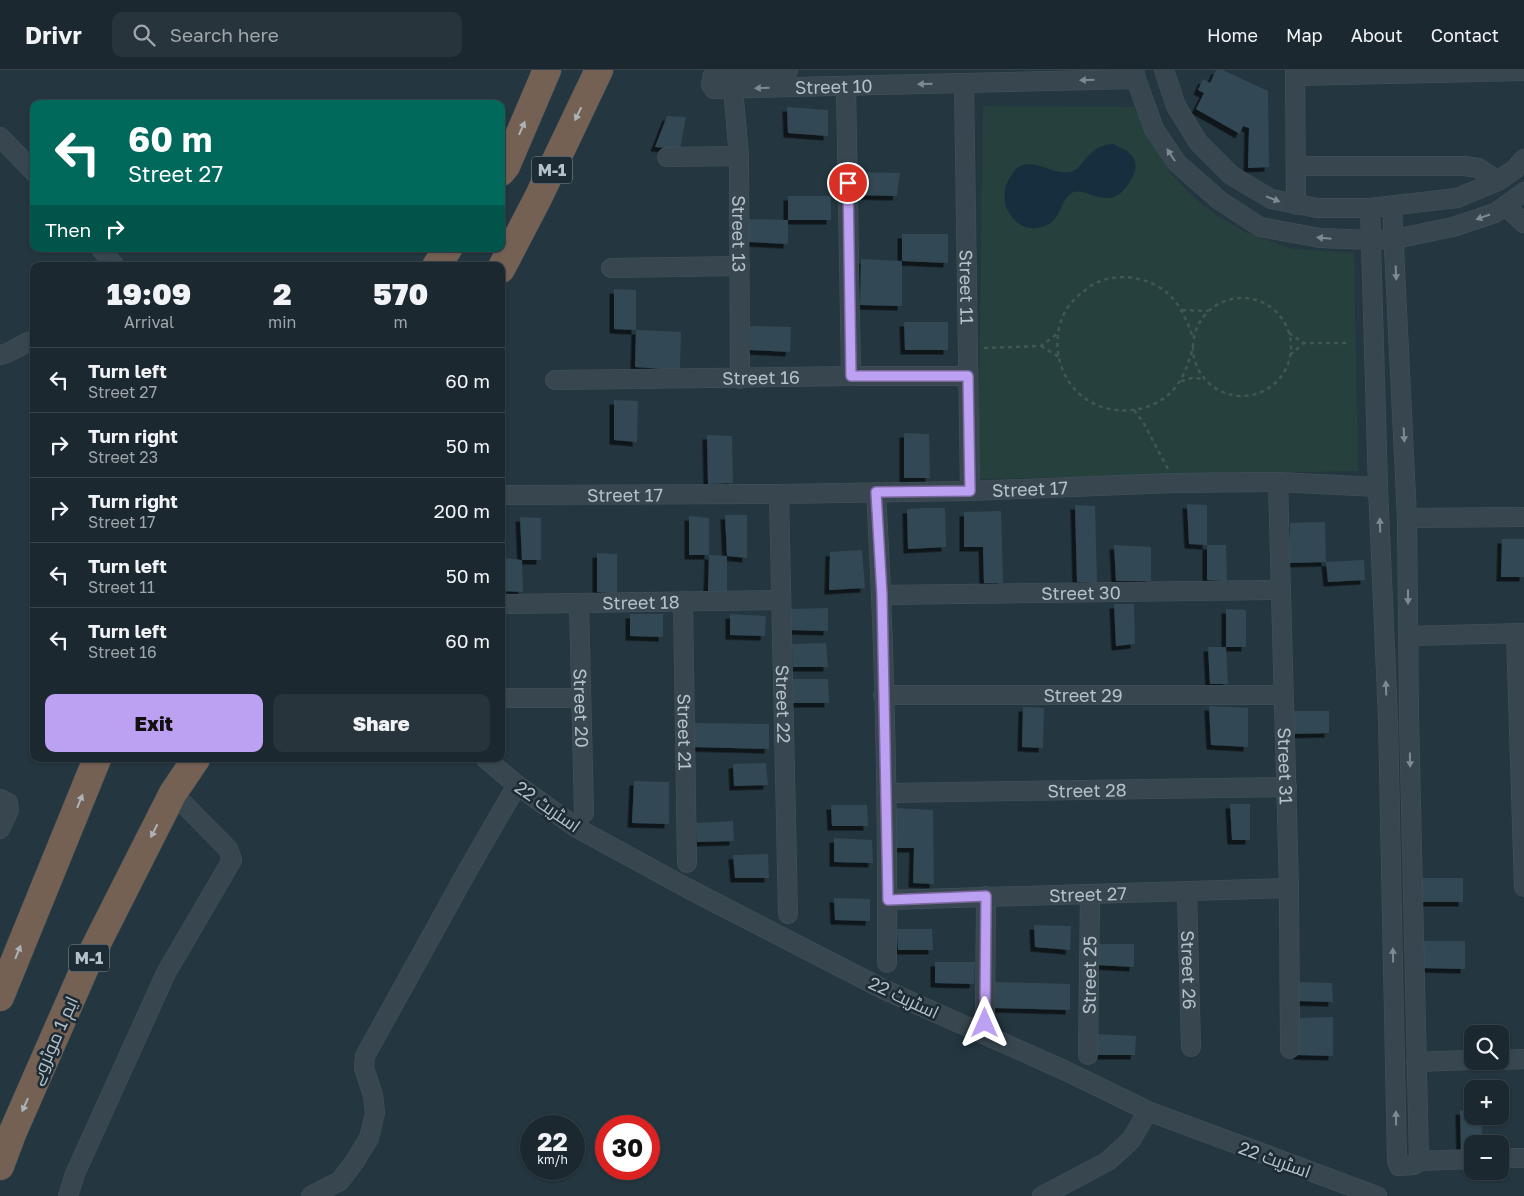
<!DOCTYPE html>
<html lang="en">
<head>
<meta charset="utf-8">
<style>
	:root { --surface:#1b282f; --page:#28343b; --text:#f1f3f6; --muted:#a0a6aa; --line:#39444b; --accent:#bca0f2 }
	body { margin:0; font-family:"Golos Text",Cairo,sans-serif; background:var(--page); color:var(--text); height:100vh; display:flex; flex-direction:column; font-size:19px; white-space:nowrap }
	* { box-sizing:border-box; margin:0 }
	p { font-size:16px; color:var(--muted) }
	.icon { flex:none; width:28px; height:28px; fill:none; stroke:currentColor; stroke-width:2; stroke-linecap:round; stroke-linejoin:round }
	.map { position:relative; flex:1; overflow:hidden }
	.side { position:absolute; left:30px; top:192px; width:475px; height:500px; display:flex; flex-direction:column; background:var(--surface); border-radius:10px; box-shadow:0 1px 4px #0004,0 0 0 1px var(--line) }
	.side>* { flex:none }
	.banner { position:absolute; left:30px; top:30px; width:475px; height:152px; border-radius:10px; box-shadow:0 1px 4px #0004,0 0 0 1px var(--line); background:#00695c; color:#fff; overflow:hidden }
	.tools { position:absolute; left:1464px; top:955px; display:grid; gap:10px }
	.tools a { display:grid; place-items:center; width:45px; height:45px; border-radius:10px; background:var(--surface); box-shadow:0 1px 4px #0004,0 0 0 1px var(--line); font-size:25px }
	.speed { position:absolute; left:520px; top:1045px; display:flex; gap:10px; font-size:25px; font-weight:700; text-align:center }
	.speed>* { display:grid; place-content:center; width:65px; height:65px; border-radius:50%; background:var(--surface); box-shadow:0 1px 4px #0004,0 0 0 1px var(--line); line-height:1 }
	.speed small { font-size:12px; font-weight:400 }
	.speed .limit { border:8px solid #d22; background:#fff; color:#111 }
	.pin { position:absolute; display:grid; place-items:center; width:42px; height:42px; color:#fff; margin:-21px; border:2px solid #fff; border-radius:50%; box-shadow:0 1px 5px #0007 }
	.me { position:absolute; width:55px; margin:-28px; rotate:0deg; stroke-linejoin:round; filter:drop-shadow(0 0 4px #0008) }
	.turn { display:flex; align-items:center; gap:18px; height:105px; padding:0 15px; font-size:22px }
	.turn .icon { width:65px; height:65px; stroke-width:2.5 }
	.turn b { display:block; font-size:35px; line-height:42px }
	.then { display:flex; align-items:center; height:48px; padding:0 15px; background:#0003; gap:10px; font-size:19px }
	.eta { display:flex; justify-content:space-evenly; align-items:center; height:85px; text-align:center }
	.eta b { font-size:30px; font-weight:800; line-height:35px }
	.cta { display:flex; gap:10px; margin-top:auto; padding:10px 15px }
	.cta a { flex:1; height:58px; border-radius:10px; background:var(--accent); color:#111; font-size:20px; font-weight:800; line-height:58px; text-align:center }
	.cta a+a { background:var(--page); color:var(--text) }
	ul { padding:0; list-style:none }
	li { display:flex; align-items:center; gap:15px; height:65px; padding:0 15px; border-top:1px solid var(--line) }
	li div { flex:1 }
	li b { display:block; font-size:19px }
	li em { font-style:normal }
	header { display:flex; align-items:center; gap:30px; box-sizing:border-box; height:70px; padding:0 25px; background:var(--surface); border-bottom:1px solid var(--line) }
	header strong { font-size:24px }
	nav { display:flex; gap:28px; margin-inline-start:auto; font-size:18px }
	.search { width:350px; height:45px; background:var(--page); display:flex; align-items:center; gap:12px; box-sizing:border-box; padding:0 18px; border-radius:10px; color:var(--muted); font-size:19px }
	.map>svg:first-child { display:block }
	.green { fill:#26403d }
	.water { fill:#162f3e }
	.building { fill:#324854; filter:url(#shadow) }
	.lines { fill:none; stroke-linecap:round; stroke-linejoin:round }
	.minor-casing { stroke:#44535b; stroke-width:20 }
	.highway-casing { stroke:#43515a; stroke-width:29 }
	.path { stroke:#3f5854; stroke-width:2.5; stroke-dasharray:4 4; stroke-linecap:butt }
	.minor { stroke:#38474f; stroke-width:19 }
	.highway { stroke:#756154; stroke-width:28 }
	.oneway { fill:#7c8a93 }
	.oneway2 { fill:#abb3b8 }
	.route-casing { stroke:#7a689d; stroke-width:12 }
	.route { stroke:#bca0f2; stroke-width:9 }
	.labels { text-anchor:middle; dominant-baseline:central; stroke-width:5; stroke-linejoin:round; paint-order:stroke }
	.shield { fill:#1d2c34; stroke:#87949d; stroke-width:1 }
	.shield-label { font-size:16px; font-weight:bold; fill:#b4c1ca }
	.street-label { font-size:18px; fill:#b4c1ca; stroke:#1d2c34 }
</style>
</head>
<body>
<header>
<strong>Drivr</strong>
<div class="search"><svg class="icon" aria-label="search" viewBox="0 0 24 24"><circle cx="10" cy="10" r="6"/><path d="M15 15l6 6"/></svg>Search here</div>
<nav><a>Home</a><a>Map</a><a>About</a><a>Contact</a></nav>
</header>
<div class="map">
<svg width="1524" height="1126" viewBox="0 0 1524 1126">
	<defs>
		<filter id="shadow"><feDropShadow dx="-4.5" dy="4.5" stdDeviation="0" flood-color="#0009"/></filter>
	</defs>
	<rect width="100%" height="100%" fill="#24363f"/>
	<path class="green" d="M983,36l151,1 26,48 12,20 19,20 22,18 32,19 47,17 62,4 4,218 -380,8z"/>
	<path class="water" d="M1113,74c8,4 20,8 22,18 2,7 -2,15 -6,21 -20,32 -43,2 -57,10 -12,7 -10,25 -25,32 -25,13 -51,-15 -40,-42 3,-6 6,-12 11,-16 17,-9 34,8 52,5 15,-3 15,-26 43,-28z"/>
	<path class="building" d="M1216,0h7l45,21 1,76 -21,1 1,-40 -6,-2 -3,8 -44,-25 8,-16 -6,-3 5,-11 7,4z
		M787,37l41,3v26l-40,-3z
		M667,46l19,1 -6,32 -25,-2z
		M855,102l45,1 -3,23 -41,-1z
		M788,126h43v24h-43v24l-40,-2 -1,-23 41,1z
		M902,164h46v29l-46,-2z
		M861,189l41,2v45l-42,-1z
		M614,219l22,1v40l-22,-1z
		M904,252h44v28h-43z
		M750,256l41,1 -1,25 -40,-2z
		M636,260l45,2 -1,38 -45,-3z
		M614,330l24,1 -1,41 -23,-2z
		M904,363l25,1 1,44h-26z
		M707,365l25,1 1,47 -25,1z
		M1187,434l20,1v40l-18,-1z
		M1075,435l20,1 2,76h-20z
		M925,438h20l1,39 -38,2 -1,-40z
		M1001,441l2,72h-19l-1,-36h-19v-35z
		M725,445h22v43l-20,-2z
		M689,446l20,2v37h-20z
		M520,447l21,1v42h-19z
		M1325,452l1,40 -37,1 1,-40z
		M1502,469h22v38h-23z
		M1114,475l37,2v34h-35z
		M1207,475h19l1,36 -20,-1z
		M862,480l3,38 -36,2 1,-38z
		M597,483l20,1v39l-20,-1z
		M709,485l18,1v36l-19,-1z
		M503,488l19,2 1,32 -20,-1z
		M1364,490l1,20 -37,2 -2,-20z
		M1114,534h20l1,40 -19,2z
		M828,538v23l-37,-1 -2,-21z
		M1226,539l20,1v37h-20z
		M630,544h33v23l-33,-1z
		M730,544l36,2 -1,20 -35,-1z
		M826,573l2,24h-35l-1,-23z
		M1208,577h18l2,37h-18z
		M792,609h36l1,24h-36z
		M1209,636l39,2v39l-37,-2z
		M1023,637l21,1 -1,40 -21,-1z
		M1292,641h37v22l-37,1z
		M691,653l78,1v25l-76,-2z
		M766,693l2,22 -34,1 -1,-22z
		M634,711l35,1v42l-37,-1z
		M1230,734h20v36h-18z
		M831,735h36l1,21h-36z
		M895,738l38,2 1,74 -21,-1 1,-35h-19z
		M733,751l1,20 -37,1 -1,-19z
		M834,768l38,2 1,23 -39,-1z
		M768,784l1,24h-34l-2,-23z
		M1419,808h44v24h-43z
		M834,828l36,1v22l-35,-1z
		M1034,855l37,1 -1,24 -35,-3z
		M897,859h35l1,21h-35z
		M1421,871h44v28l-43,-1z
		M1096,874h38v23l-38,-2z
		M935,892h40l-1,22 -39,-1z
		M993,912l77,2v26l-76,-2z
		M1298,912l34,1 1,19 -35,-1z
		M1333,947v39l-35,-1v-37z
		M1096,964l40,2 -1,19h-39z
		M1460,1040l12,1v5h10v28h-10v9h-11z"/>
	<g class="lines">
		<defs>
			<g id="minor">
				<path id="s1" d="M788,0l-71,2 -4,3 -2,10 3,4 422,-10"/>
				<path d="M1134,0l2,9 18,50 23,34 42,37 41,27 60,11 52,2 23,-1 58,-12 42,-14 29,-21"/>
				<path d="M1164,0l12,36 22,36 33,33 40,24 46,9h53l87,-10 41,-17 17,-12 9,-10"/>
				<path d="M1295,0l1,135"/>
				<path d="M1295,6l229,-5"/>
				<path id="s2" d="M964,13l6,408"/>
				<path d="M846,16l5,290"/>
				<path id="s3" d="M733,19l6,67 1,223"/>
				<path d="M0,67l34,35"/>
				<path d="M667,87l72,-1"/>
				<path d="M1296,96h169l13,2 20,13"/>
				<path d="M1505,136l19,17"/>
				<path d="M1370,138l8,279 10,231 9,443 2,5 15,-1 5,-4 -10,-444 -2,-199 -15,-312"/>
				<path d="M101,179l14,17"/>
				<path d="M611,198l129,-2"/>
				<path d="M0,285c12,-2 22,-12 34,-15"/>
				<path id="s4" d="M555,310l296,-4h117"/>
				<path id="s5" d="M1278,412l11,406 1,161"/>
				<path d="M876,422c9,157 12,314 11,471"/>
				<path id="s6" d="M779,424l9,420"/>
				<path id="s7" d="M501,425l278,-1 191,-3 202,-8 106,-1 100,5"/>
				<path d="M1407,448l117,-1"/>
				<path id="s8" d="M882,525l399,-5"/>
				<path id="s9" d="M683,531l4,262"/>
				<path id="s10" d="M579,533l5,210"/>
				<path id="s11" d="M501,534l280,-4"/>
				<path d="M1516,563l8,254"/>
				<path d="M1408,566l116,-3"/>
				<path id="s12" d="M883,625h401"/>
				<path d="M501,628h80"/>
				<path d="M486,689l31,26 60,43 110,60 198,102 181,81 82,40 229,85"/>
				<path id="s13" d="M886,723l401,-6"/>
				<path d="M0,729l8,4 1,7 -9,19"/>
				<path id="s14" d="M1187,821l4,156"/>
				<path id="s15" d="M888,830l401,-12"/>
				<path d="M985,953l1,-127"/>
				<path id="s16" d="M1088,985l2,-160"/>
				<path d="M1500,990l24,-1"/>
				<path d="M1416,992l56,-2"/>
				<path d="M1500,1088h24"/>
				<path d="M1419,1091l53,-2"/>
				<path d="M68,1126l7,-22 91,-201 66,-113 -4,-11 -55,-56"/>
				<path d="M311,1126l29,-15 15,-20 14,-23 6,-25 -2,-18 -9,-27 1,-12 104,-188 48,-83"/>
				<path d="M1042,1126l66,-35 23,-21 17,-29"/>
			</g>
			<path id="highway" d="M501,102l5,-6 41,-96
				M436,196l12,-17
				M501,199l37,-71 61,-128
				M0,927l97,-238
				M0,1096l12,-32 74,-169 87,-172 23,-34"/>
		</defs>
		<use href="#minor" class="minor-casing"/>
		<use href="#highway" class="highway-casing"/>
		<path class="path" d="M1193 277a49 49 0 1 1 98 0a49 49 0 1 1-98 0Z
			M1182,240l26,1
			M1289,263l15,10h43
			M1041,276l18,11
			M984,278l57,-2 16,-12
			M1192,281c-3,10 -6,19 -11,28 -19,35 -70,41 -99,17 -23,-18 -31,-53 -19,-80 5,-12 14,-20 25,-28 24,-19 67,-12 86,12 9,11 14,24 19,37
			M1290,285l14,-12
			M1181,311l11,-3 13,1
			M1134,340l9,12 25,47"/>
		<use href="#minor" class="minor"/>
		<use href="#highway" class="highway"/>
	</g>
	<defs><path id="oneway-solid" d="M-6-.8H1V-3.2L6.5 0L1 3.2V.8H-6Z" transform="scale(1.25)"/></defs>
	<g class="oneway">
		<use href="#oneway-solid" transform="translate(1087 10) rotate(179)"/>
		<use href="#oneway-solid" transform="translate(925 14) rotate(179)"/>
		<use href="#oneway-solid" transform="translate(762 18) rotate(179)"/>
		<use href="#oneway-solid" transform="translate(1171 85) rotate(-123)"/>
		<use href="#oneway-solid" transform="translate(1273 129) rotate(21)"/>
		<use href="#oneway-solid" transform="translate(1483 147) rotate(161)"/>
		<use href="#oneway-solid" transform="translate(1324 168) rotate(-175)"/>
		<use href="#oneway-solid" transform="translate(1396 203) rotate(87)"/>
		<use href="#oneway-solid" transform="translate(1404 365) rotate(87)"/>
		<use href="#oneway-solid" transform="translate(1380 455) rotate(-92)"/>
		<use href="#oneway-solid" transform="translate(1408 527) rotate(90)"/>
		<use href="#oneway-solid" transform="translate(1386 618) rotate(-92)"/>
		<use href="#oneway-solid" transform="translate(1410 690) rotate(89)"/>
		<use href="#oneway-solid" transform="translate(1393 885) rotate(-91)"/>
		<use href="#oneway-solid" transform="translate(1396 1048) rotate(-91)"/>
	</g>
	<g class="oneway2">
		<use href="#oneway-solid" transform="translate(578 44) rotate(116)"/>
		<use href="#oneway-solid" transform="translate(522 58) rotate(-66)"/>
		<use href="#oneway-solid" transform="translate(80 731) rotate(-68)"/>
		<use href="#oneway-solid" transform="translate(154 761) rotate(117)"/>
		<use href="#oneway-solid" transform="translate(18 882) rotate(-68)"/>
		<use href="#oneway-solid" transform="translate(25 1035) rotate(114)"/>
	</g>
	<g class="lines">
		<defs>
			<path id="route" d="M848,113l3,193h117l2,115 -94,1 6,103 6,305 98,-4 -1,127"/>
		</defs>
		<use href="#route" class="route-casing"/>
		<use href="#route" class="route"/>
	</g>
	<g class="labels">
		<g class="shield">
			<rect x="532" y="86.5" width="40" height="27" rx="4"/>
			<rect x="69" y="874.5" width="40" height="27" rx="4"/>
		</g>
		<g class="shield-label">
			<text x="552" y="100">M-1</text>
			<text x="89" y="888">M-1</text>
		</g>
		<g class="street-label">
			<text stroke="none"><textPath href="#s1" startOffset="211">Street 10</textPath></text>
			<text stroke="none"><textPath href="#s3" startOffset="145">Street 13</textPath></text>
			<text stroke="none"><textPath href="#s2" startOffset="204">Street 11</textPath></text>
			<text stroke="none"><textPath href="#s4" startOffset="206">Street 16</textPath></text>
			<text stroke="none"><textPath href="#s7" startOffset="529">Street 17</textPath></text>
			<text stroke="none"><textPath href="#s7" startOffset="124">Street 17</textPath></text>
			<text stroke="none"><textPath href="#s8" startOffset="199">Street 30</textPath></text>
			<text stroke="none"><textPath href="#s11" startOffset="140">Street 18</textPath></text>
			<text stroke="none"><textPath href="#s12" startOffset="200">Street 29</textPath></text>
			<text stroke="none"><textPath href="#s6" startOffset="210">Street 22</textPath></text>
			<text stroke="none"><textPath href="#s10" startOffset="105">Street 20</textPath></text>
			<text stroke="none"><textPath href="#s9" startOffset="131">Street 21</textPath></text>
			<text stroke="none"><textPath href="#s5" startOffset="284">Street 31</textPath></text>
			<text stroke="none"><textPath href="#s13" startOffset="201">Street 28</textPath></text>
			<text transform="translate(548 736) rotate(35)">اسٹریٹ 22</text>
			<text stroke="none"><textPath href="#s15" startOffset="200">Street 27</textPath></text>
			<text stroke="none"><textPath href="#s14" startOffset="79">Street 26</textPath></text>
			<text stroke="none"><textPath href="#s16" startOffset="80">Street 25</textPath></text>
			<text transform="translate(904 927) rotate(25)">اسٹریٹ 22</text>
			<text transform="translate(53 970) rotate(-66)">ایم 1 موٹروے</text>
			<text transform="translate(1275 1089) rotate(20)">اسٹریٹ 22</text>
		</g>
	</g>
</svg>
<div class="tools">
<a><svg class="icon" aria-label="search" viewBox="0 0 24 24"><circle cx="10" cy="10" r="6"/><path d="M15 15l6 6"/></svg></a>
<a>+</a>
<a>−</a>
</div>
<div class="speed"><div>22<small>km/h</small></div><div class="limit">30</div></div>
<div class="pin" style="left:848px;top:113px;background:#d93025"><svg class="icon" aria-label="arrive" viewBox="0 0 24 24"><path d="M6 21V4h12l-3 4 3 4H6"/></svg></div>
<svg class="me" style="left:985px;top:953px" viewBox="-20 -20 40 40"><path d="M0-17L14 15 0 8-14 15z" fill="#bca0f2" stroke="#fff" stroke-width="4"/></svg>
<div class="banner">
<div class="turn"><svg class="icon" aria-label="left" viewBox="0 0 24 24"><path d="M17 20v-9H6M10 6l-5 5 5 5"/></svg><div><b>60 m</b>Street 27</div></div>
<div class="then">Then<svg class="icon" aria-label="right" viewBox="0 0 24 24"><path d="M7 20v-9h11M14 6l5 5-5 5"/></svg></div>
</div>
<section class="side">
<div class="eta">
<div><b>19:09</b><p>Arrival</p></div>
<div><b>2</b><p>min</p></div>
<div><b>570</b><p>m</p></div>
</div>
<ul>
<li><svg class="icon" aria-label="left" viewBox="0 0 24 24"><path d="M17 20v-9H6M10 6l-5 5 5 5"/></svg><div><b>Turn left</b><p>Street 27</p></div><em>60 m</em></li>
<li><svg class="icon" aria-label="right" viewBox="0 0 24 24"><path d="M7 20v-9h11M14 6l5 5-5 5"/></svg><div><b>Turn right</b><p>Street 23</p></div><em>50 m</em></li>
<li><svg class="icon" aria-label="right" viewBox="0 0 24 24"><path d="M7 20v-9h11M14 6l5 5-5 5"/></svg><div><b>Turn right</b><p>Street 17</p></div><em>200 m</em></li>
<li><svg class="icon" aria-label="left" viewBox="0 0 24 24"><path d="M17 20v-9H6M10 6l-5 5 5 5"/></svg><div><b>Turn left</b><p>Street 11</p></div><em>50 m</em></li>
<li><svg class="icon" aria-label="left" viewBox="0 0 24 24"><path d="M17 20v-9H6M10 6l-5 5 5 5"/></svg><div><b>Turn left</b><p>Street 16</p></div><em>60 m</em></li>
</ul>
<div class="cta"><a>Exit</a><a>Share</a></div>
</section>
</div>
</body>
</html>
